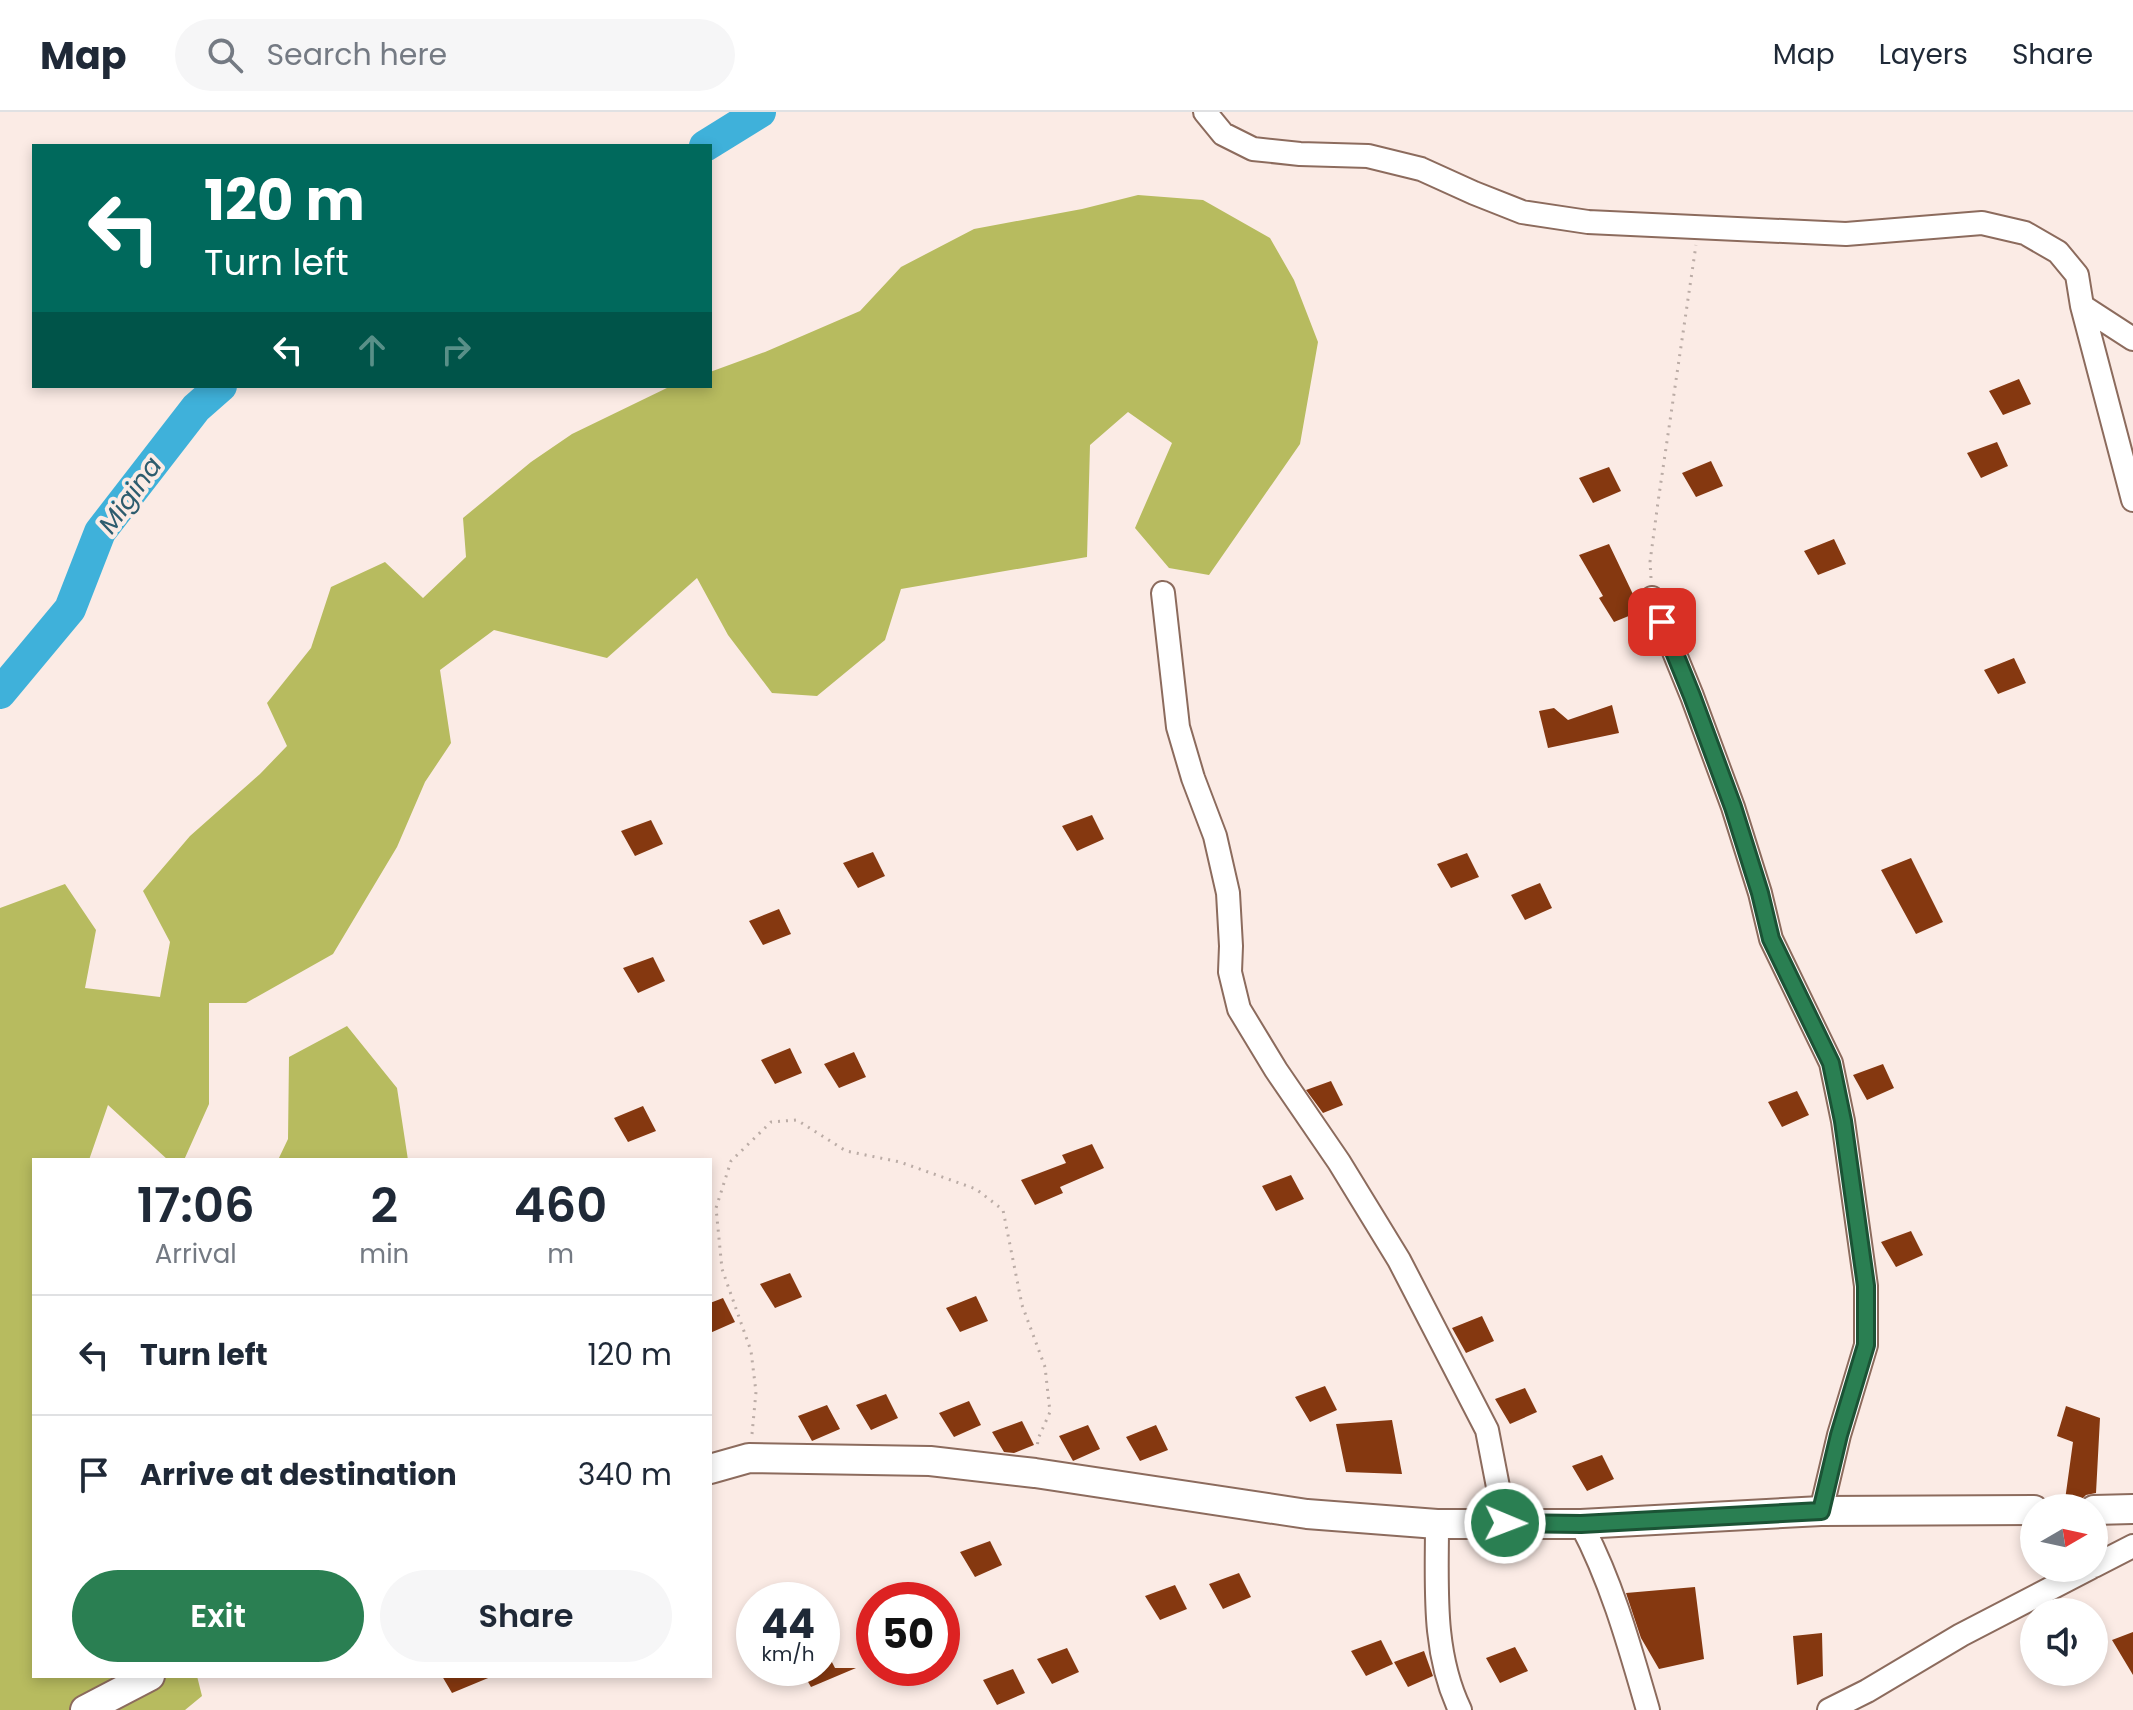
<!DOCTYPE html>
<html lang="en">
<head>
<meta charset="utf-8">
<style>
	:root { --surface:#fff; --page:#f6f6f7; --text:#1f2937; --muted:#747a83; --line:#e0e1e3; --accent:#2a7f52 }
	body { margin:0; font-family:Poppins,sans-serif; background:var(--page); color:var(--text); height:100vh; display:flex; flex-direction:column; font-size:30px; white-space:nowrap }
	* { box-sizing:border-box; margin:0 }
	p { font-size:26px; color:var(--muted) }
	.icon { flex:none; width:44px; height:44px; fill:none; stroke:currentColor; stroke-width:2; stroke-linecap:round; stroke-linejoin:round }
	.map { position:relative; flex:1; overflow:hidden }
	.sheet { position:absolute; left:32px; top:1046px; width:680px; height:520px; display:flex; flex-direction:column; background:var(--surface); border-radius:0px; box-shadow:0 4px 12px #0003 }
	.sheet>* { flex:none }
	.hud { position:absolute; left:32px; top:32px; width:680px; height:244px; border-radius:0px; box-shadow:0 4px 12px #0003; background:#00695c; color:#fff; overflow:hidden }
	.needle { width:52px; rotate:81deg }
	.fabs { position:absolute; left:2020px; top:1382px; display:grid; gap:16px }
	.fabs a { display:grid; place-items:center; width:88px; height:88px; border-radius:50%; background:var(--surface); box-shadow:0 4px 12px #0003; font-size:40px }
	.speed { position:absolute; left:736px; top:1470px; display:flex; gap:16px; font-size:40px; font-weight:700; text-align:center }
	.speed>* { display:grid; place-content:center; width:104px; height:104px; border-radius:50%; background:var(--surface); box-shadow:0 4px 12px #0003; line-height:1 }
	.speed small { font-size:20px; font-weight:400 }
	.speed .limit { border:12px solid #d22; background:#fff; color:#111 }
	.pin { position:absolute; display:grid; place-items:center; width:68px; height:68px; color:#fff; margin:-34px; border-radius:16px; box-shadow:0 4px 12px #0006 }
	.me { position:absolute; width:88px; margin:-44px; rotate:91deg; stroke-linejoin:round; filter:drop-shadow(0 0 6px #0008) }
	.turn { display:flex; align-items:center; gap:28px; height:168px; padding:0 40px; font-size:36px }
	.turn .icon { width:104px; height:104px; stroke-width:2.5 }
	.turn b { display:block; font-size:56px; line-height:68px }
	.lanes { display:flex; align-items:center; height:76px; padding:0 40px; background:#0003; justify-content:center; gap:40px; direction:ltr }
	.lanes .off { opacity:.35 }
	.eta { display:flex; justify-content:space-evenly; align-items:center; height:136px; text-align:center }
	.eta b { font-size:48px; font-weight:600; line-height:56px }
	.cta { display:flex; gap:16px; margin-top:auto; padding:16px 40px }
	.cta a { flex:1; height:92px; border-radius:48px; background:var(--accent); color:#fff; font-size:32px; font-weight:600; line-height:92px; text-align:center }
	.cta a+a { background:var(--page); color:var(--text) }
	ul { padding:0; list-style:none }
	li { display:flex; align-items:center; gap:24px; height:120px; padding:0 40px; border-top:2px solid var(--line) }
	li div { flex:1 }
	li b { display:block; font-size:30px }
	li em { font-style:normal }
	header { display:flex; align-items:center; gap:48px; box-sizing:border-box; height:112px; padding:0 40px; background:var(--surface); border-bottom:2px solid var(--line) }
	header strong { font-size:38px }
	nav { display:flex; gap:44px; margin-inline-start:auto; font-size:28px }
	.search { width:560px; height:72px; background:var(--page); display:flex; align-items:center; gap:20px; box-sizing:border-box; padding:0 28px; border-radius:44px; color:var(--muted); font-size:30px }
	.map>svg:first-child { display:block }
	.forest { fill:#b7bb5f }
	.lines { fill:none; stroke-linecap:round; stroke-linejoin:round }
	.river { stroke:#3fb1da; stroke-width:32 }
	.building { fill:#853810 }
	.minor-casing { stroke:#8c6b5d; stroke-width:26 }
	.major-casing { stroke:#8c6b5d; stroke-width:32 }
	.path { stroke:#bbaca6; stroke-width:3; stroke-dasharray:2 6; stroke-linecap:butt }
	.minor { stroke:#fff; stroke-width:22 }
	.major { stroke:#fff; stroke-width:28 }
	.route-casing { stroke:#1b5335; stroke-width:20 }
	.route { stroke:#2a7f52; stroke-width:14 }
	.labels { text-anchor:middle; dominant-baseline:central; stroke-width:8; stroke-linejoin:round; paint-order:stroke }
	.water-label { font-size:26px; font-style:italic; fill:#2d5c6e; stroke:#fbebe5 }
</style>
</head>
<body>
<header>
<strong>Map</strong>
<div class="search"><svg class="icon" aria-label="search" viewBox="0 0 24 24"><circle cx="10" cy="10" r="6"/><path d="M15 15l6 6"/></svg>Search here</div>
<nav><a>Map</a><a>Layers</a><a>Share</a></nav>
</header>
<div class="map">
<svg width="2133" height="1598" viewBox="0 0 2133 1598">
	<rect width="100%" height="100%" fill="#fbebe5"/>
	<path class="forest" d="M1138,83l65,5 67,38 24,42 24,62 -18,102 -91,131 -40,-7 -34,-40 37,-85 -44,-31 -38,33 -3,112 -186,32 -16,51 -68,56 -45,-3 -44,-58 -31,-57 -90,80 -113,-28 -54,40 11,73 -26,39 -28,65 -64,107 -87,49h-37v101l-25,56h-16l-60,-55 -19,55h-55v516h163l5,20 -17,14h-185v-802l65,-24 31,46 -11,58 75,9 10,-55 -27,-51 47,-55 70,-62 27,-28 -20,-43 44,-55 20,-61 54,-25 38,36 43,-41 -3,-39 68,-56 41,-28 99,-48h39v-14l55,-20 95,-41 41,-44 73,-38 108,-20z
		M347,914l50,62 11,72h-130l10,-21 1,-82z"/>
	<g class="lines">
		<path class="river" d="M705,34l55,-34
			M0,581l70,-84 30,-77 96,-124 25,-22"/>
	</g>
	<path class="building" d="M2019,267l12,25 -28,11 -14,-24z
		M1997,330l11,24 -27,12 -14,-25z
		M1711,349l12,25 -27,11 -14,-24z
		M1609,355l12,24 -28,12 -14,-25z
		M1834,427l12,25 -28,11 -14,-24z
		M1609,432l32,67 -27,11 -15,-24 4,-2 -24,-41z
		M2014,546l12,25 -28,11 -14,-24z
		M1612,593l7,28 -71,15 -9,-37 15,-3 14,12z
		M1092,703l12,24 -27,12 -15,-25z
		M651,708l12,24 -28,12 -14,-25z
		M873,740l12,24 -27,12 -15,-25z
		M1467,741l12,24 -28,11 -14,-24z
		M1911,746l32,64 -27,12 -35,-64z
		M1540,771l12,25 -27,12 -14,-25z
		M779,797l12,25 -28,11 -14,-24z
		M653,845l12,24 -27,12 -15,-25z
		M790,936l12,25 -27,11 -14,-24z
		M854,940l12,25 -27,11 -15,-24z
		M1883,952l11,24 -27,12 -14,-25z
		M1331,969l12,24 -20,8 -17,-23z
		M1797,979l12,24 -27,12 -14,-25z
		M643,994l13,25 -28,11 -14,-24z
		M1092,1032l12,24 -44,19 3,6 -28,12 -14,-25 45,-17 -4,-8z
		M1291,1063l13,24 -28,12 -14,-25z
		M1911,1119l12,24 -27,12 -15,-25z
		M790,1161l12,24 -27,11 -15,-24z
		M976,1184l12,25 -28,11 -14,-24z
		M723,1186l12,24 -25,11v-30z
		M1482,1204l12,25 -28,12 -14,-25z
		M1325,1274l12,24 -27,12 -15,-25z
		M1525,1276l12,24 -27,12 -15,-25z
		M886,1282l12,24 -27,12 -15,-25z
		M969,1289l12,24 -27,12 -15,-24z
		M827,1293l13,24 -28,12 -14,-25z
		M2066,1294l34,12 -4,75 -10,2 -5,5h-16l8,-58 -16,-6z
		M1392,1308l10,54 -56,-2 -10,-48z
		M1022,1309l12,24 -20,8 -10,-1 -12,-20z
		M1088,1313l12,24 -27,12 -14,-25z
		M1156,1313l12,25 -28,11 -14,-24z
		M1602,1343l12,24 -27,12 -15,-25z
		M990,1429l12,24 -27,12 -15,-25z
		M1239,1461l12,24 -28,12 -14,-25z
		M1175,1473l12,24 -27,11 -15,-24z
		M1695,1475l9,72 -45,10 -18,-31 -15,-45z
		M2133,1520v43l-21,-35z
		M1822,1521l1,43 -26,9 -4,-49z
		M1381,1528l12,24 -27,12 -15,-25z
		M822,1531l13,25h21l-45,19 -11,-19h22z
		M1515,1535l13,24 -28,12 -14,-25z
		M1067,1536l12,24 -27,12 -15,-25z
		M1424,1539l9,25 -25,11 -14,-25z
		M1013,1557l12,24 -28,12 -14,-25z
		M442,1564h51l-41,17z"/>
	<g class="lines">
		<defs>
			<path id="minor" d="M1205,0l18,22 30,15 47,5 68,2 53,13 53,24 48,19 66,10 258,12 136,-11 43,10 33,19 19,23 5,31 51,194
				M2082,194l51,33
				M1163,481l15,134 15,51 22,58 13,57 3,53 -1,26 9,37 37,61 63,92 60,98 88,170 18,93
				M1652,486l40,98 41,111 27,86 11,46 60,124 12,58 23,165v59l-27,90 -18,76
				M1437,1412c0,63 -5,128 23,186
				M1581,1412c31,58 49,124 67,186
				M2094,1454l39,-20
				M1829,1598l38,-19 94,-56 129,-67"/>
			<path id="major" d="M710,1357l39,-11 181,3 105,12 272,41 130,10h144l240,-13 213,-1
				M2094,1398l39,-1
				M85,1598l65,-34"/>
		</defs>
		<use href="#minor" class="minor-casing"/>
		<use href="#major" class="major-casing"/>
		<path class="path" d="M1651,466l-1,-16 8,-60 38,-257
			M752,1322l4,-42 -5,-41 -29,-82 -6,-61 15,-47 40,-39 26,-2 49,31 54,11 76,27 27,21 19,95 23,62 5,45 -12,27 -1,11"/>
		<use href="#minor" class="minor"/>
		<use href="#major" class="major"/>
	</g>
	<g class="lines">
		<defs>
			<path id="route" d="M1505,1411l76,1 240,-13 18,-76 27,-90v-59l-23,-165 -12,-58 -60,-124 -11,-46 -27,-86 -41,-111 -30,-74"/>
		</defs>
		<use href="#route" class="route-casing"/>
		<use href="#route" class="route"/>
	</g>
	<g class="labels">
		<g class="water-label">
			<text transform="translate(130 383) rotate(-54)">Migina</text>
		</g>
	</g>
</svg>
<div class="fabs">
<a><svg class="needle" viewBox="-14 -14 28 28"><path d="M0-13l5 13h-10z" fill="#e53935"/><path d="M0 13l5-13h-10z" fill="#747a83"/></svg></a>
<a><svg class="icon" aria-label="sound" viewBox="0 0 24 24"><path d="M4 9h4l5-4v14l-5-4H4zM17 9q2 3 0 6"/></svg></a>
</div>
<div class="speed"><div>44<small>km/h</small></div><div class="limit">50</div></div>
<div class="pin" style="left:1662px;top:510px;background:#d93025"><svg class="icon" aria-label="arrive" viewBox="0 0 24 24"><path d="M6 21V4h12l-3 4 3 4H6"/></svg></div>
<svg class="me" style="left:1505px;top:1411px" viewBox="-20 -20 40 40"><circle r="17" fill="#2a7f52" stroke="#fff" stroke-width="3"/><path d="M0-11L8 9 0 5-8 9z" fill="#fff"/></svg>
<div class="hud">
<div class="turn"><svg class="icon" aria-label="left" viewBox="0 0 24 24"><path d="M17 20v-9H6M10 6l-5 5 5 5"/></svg><div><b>120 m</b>Turn left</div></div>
<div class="lanes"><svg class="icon" aria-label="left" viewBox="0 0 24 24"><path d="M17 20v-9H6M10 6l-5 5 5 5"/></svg><svg class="icon off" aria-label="ahead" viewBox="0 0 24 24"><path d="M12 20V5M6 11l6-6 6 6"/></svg><svg class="icon off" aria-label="right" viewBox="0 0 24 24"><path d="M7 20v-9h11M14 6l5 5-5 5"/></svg></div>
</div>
<section class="sheet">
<div class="eta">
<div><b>17:06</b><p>Arrival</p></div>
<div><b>2</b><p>min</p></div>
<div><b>460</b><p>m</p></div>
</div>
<ul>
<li><svg class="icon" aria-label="left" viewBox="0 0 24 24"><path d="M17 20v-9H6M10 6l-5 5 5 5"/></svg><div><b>Turn left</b></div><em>120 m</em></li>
<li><svg class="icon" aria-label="arrive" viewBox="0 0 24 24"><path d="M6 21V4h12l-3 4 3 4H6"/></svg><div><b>Arrive at destination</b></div><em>340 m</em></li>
</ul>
<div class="cta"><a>Exit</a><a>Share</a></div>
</section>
</div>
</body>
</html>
